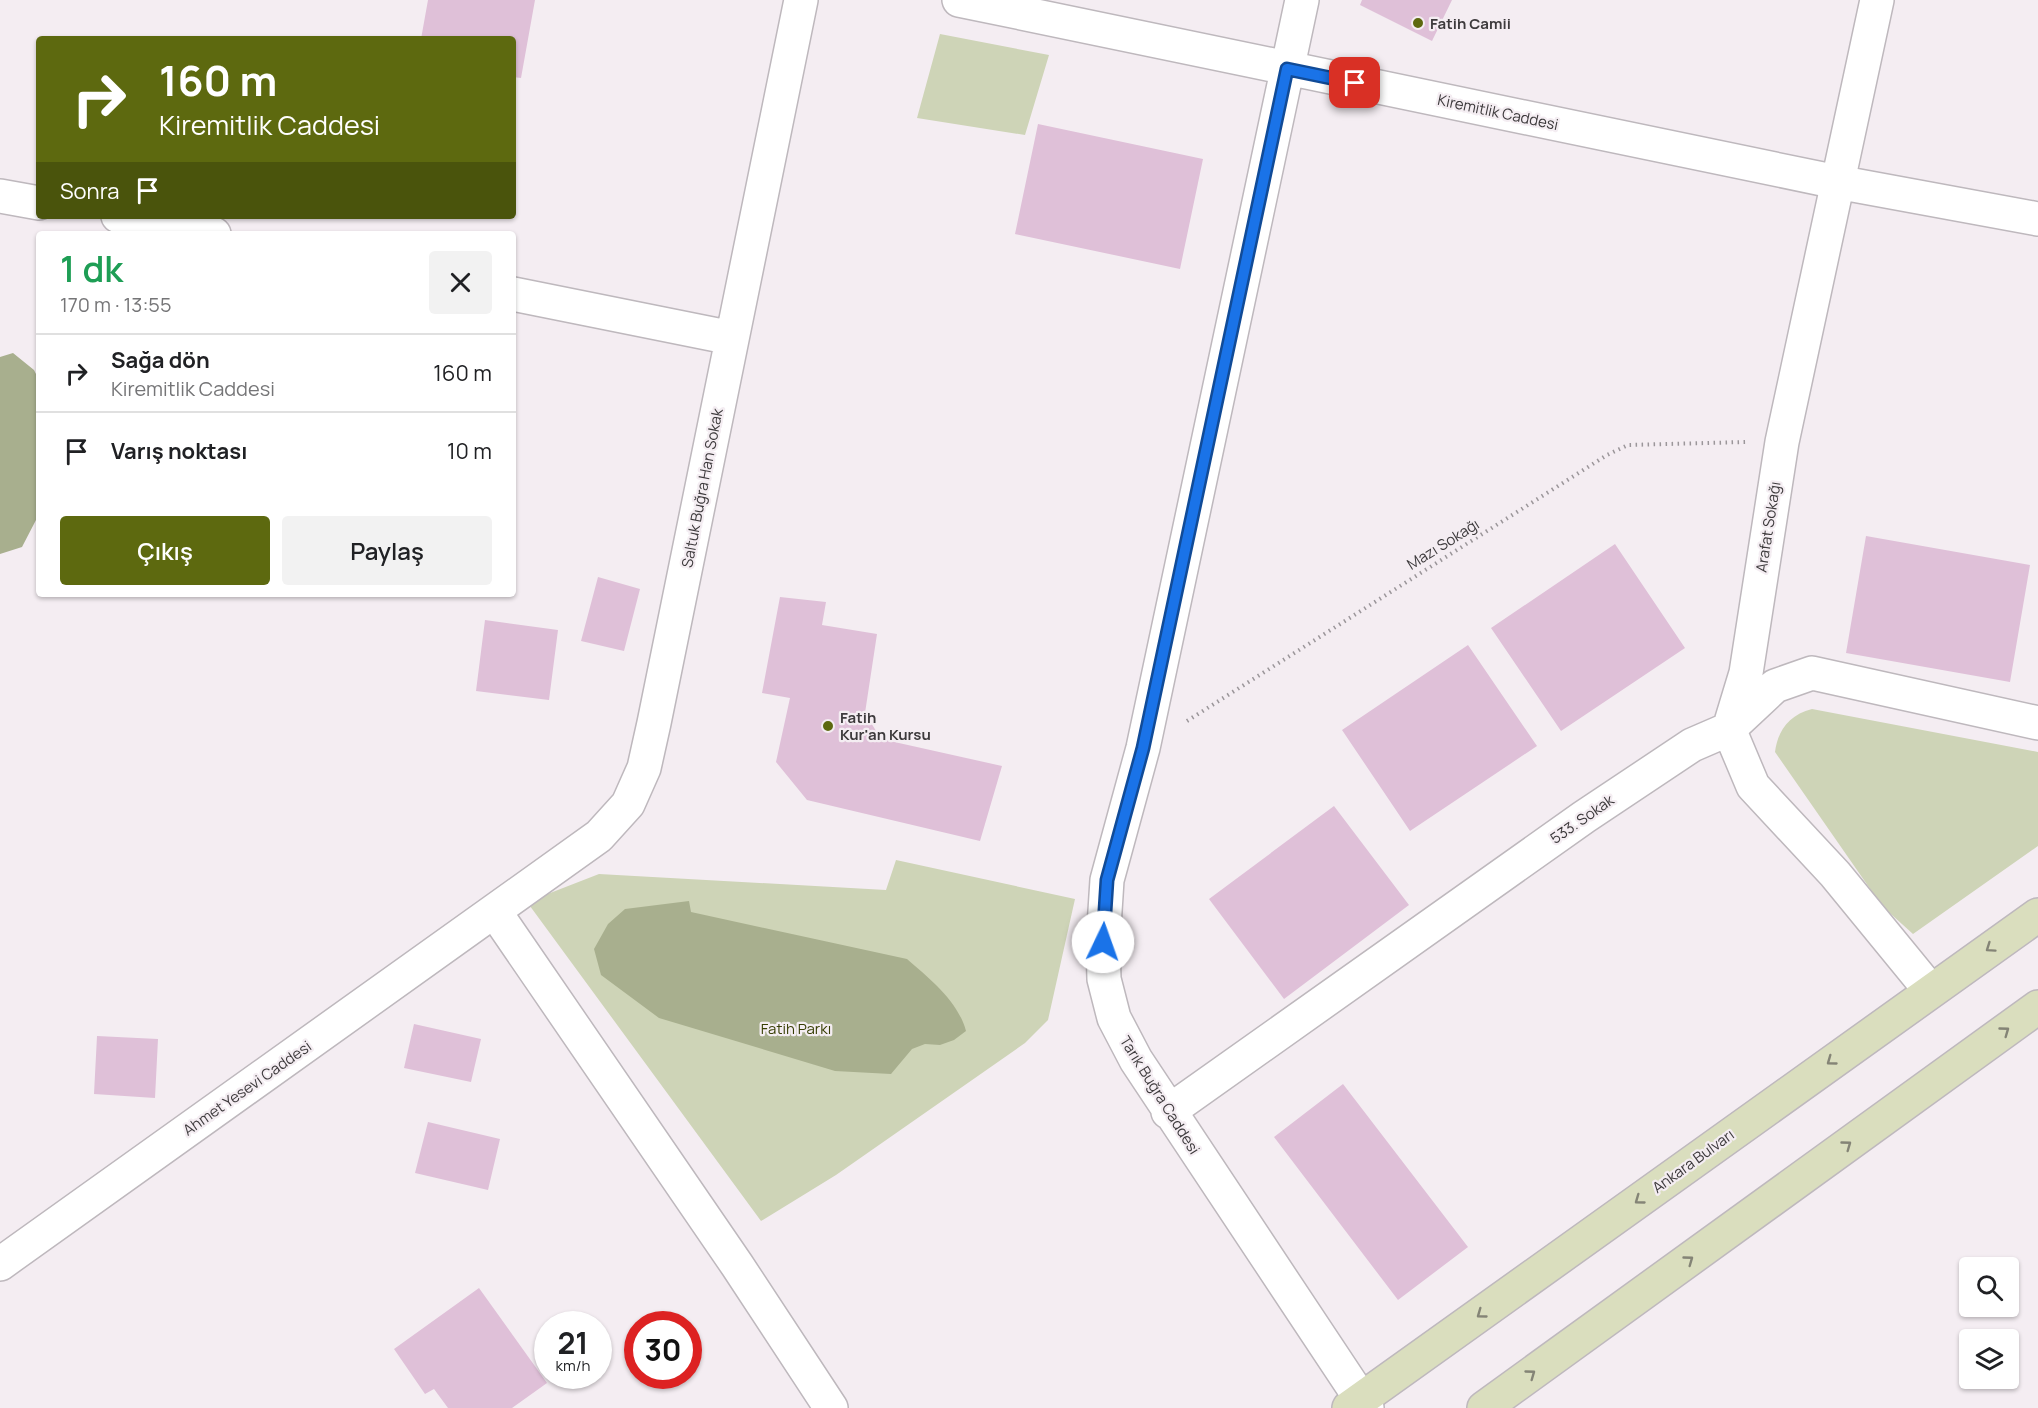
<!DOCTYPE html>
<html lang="tr">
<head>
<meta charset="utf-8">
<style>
	:root { --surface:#fff; --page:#f2f2f2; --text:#202124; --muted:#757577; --line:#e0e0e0; --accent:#5d690f }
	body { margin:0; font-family:Manrope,sans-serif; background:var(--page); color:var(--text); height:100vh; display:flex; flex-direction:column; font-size:22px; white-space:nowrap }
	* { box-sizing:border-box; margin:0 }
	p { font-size:20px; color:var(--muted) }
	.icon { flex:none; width:33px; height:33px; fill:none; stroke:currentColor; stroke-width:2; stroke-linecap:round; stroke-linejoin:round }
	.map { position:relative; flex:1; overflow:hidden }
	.details { position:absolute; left:36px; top:231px; width:480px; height:366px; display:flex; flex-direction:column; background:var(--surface); border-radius:6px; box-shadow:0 2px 4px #0004 }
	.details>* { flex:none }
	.top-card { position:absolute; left:36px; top:36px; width:480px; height:183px; border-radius:6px; box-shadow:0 2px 4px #0004; background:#5d690f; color:#fff; overflow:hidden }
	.controls { position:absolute; left:1959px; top:1257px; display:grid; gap:12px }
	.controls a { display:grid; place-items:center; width:60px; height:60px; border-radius:6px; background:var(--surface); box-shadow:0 2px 4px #0004; font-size:30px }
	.speed { position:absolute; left:534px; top:1311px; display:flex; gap:12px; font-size:30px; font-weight:700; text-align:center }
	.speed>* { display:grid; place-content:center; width:78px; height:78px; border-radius:50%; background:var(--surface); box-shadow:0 2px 4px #0004; line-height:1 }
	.speed small { font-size:15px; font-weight:400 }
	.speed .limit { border:9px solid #d22; background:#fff; color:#111 }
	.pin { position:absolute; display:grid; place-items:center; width:51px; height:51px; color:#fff; margin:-26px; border-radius:12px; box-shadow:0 3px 9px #0006 }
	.me { position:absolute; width:66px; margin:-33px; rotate:3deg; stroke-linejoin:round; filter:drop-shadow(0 0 4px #0008) }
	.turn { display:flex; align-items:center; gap:21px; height:126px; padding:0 24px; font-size:27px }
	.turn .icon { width:78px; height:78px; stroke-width:2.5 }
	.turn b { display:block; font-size:42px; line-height:51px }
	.then { display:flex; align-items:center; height:57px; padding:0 24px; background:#0003; gap:12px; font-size:22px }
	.round { display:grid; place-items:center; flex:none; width:63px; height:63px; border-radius:6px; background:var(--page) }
	.head { display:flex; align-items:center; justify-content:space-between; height:102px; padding:0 24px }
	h1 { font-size:36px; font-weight:600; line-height:45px; color:#1e9e55 }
	.cta { display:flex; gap:12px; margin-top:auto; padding:12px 24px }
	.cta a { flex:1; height:69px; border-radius:6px; background:var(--accent); color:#fff; font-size:24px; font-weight:600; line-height:69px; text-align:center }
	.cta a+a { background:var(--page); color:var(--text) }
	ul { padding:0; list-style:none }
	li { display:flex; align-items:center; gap:18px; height:78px; padding:0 24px; border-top:2px solid var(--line) }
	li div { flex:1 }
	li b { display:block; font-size:22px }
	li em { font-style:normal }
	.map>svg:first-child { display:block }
	.green { fill:#ced4b7 }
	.forest { fill:#a8af8e }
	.building { fill:#dfc0d8 }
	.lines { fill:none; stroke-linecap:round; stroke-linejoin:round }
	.street-casing { stroke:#beb8bd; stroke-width:36 }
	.secondary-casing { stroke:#beb8bd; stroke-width:36 }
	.path { stroke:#9b969a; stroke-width:4; stroke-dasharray:1.5 4.5; stroke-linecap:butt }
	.street { stroke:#fff; stroke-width:33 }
	.secondary { stroke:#dadebe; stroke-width:33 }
	.oneway { stroke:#848476 }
	.route-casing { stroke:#114b97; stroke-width:15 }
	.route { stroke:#1a73e8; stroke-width:10 }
	.poi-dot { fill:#5d690f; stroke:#f4edf2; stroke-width:2 }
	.labels { text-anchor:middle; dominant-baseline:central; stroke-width:4.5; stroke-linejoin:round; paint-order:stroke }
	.poi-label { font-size:15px; font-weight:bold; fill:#3d3a3c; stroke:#f4edf2; text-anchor:start }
	.street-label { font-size:15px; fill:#3d3a3c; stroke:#f4edf2 }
	.park-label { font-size:15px; fill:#373e04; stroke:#f4edf2 }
</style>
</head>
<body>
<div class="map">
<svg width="2038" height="1408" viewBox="0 0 2038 1408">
	<rect width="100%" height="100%" fill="#f4edf2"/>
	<path class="green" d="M940,34l109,21 -24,80 -108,-17z
		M1812,709l226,43v94l-125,88 -31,-28 -107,-154c3,-22 14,-37 37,-43z
		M896,860l179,39 -27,121 -23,23 -189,132 -75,46 -234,-319 72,-28 287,16z"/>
	<path class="forest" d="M13,353l21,17 5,10v127l-3,13 -14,27 -22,7v-197z
		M689,901l2,11 216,47c23,20 51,42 59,72l-12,9 -14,5 -15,-1 -13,5 -21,25 -56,-3 -176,-53 -58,-43 -7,-26 14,-25 17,-15z"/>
	<path class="building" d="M428,0h107l-14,78 -8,-1v-38h-92z
		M1362,0h90l-20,41 -72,-36z
		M1038,124l165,35 -23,110 -165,-35z
		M1866,536l164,29 -20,117 -164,-29z
		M1615,544l70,104 -124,83 -70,-103z
		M598,577l42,12 -16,62 -43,-10z
		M780,597l46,5 -4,23 55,9 -12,79 16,26 121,27 -22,75 -173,-41 -31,-38 14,-64 -28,-5z
		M485,620l73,10 -9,70 -73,-9z
		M1468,645l69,101 -127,85 -68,-101z
		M1334,806l75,99 -125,94 -75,-100z
		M414,1024l67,15 -10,43 -67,-14z
		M97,1036l61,3 -3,59 -61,-4z
		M1343,1084l125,163 -70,53 -124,-163z
		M428,1122l72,17 -12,51 -73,-17z
		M479,1288l68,95 -35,25h-64l-14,-19 -9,5 -31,-45z"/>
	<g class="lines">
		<defs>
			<path id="street" d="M959,0l878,182 201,37
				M1302,0l-159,748 -36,132 -4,62 1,37 10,39 22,42 231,348
				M1877,0l-95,442 -36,231 -17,56 24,57 82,88 95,116
				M0,196l39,7
				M118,216l96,18
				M513,294l219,44
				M495,912l242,353 94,143
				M1168,1112l416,-295 108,-72 37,-16 46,-43 37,-13 226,50
				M0,1264l599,-428 29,-32 16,-36 10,-45 147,-723"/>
			<path id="secondary" d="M1349,1408l689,-493
				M1484,1408l554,-401"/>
		</defs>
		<use href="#street" class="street-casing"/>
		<use href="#secondary" class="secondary-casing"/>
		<path class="path" d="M1187,721l420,-266 21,-10 118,-3"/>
		<use href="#street" class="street"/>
		<use href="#secondary" class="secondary"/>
	</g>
	<defs><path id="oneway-chevron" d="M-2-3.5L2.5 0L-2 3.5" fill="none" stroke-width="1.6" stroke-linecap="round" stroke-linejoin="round" transform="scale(1.5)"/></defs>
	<g class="oneway">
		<use href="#oneway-chevron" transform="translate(1990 948) rotate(145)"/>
		<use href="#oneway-chevron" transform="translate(2005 1031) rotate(-36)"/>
		<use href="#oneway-chevron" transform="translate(1831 1061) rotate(144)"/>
		<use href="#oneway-chevron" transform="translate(1847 1145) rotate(-36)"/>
		<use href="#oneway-chevron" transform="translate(1639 1200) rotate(144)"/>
		<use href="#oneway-chevron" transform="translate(1689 1260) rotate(-36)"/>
		<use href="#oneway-chevron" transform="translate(1481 1314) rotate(144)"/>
		<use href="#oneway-chevron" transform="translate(1531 1374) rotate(-36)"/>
	</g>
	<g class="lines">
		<defs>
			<path id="route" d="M1103,942l4,-62 36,-132 144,-679 68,14"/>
		</defs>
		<use href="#route" class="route-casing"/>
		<use href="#route" class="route"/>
	</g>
	<g class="poi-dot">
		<circle cx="1418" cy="23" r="6"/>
		<circle cx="828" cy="726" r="6"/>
	</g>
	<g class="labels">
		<g class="poi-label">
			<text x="1430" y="23">Fatih Camii</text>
			<text x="840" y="717">Fatih<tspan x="840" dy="17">Kur'an Kursu</tspan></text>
		</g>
		<g class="street-label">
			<text transform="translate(1498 112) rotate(12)">Kiremitlik Caddesi</text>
			<text transform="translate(702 488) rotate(-79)">Saltuk Buğra Han Sokak</text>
			<text transform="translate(1768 527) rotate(-81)">Arafat Sokağı</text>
			<text transform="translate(1443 544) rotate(-32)">Mazı Sokağı</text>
			<text transform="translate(1582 819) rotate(-35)">533. Sokak</text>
			<text transform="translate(247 1088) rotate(-35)">Ahmet Yesevi Caddesi</text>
			<text transform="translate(1160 1095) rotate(58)">Tarık Buğra Caddesi</text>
			<text transform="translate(1693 1161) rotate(-36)">Ankara Bulvarı</text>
		</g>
		<g class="park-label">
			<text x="796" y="1028">Fatih Parkı</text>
		</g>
	</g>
</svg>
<div class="controls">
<a><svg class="icon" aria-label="search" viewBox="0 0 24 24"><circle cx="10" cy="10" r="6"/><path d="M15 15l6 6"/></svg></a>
<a><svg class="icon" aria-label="layers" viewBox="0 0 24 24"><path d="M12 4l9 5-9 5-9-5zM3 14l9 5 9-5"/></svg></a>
</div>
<div class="speed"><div>21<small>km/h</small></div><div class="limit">30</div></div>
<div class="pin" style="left:1355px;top:83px;background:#d93025"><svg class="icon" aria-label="arrive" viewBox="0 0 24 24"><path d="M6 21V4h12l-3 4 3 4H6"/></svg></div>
<svg class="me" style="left:1103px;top:942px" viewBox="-20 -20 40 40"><circle r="19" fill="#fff"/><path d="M0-13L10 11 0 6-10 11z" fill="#1a73e8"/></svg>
<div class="top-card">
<div class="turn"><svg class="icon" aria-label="right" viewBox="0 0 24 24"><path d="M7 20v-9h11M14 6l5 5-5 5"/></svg><div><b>160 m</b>Kiremitlik Caddesi</div></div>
<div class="then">Sonra<svg class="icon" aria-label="arrive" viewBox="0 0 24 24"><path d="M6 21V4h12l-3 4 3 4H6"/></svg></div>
</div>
<section class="details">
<div class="head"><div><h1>1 dk</h1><p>170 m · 13:55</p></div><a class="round"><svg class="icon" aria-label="close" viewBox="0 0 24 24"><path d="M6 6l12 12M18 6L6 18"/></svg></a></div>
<ul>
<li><svg class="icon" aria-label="right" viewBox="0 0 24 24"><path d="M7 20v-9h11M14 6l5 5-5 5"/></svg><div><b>Sağa dön</b><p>Kiremitlik Caddesi</p></div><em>160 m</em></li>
<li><svg class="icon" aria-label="arrive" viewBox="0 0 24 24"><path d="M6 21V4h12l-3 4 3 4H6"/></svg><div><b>Varış noktası</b></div><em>10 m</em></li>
</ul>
<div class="cta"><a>Çıkış</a><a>Paylaş</a></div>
</section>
</div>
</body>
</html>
